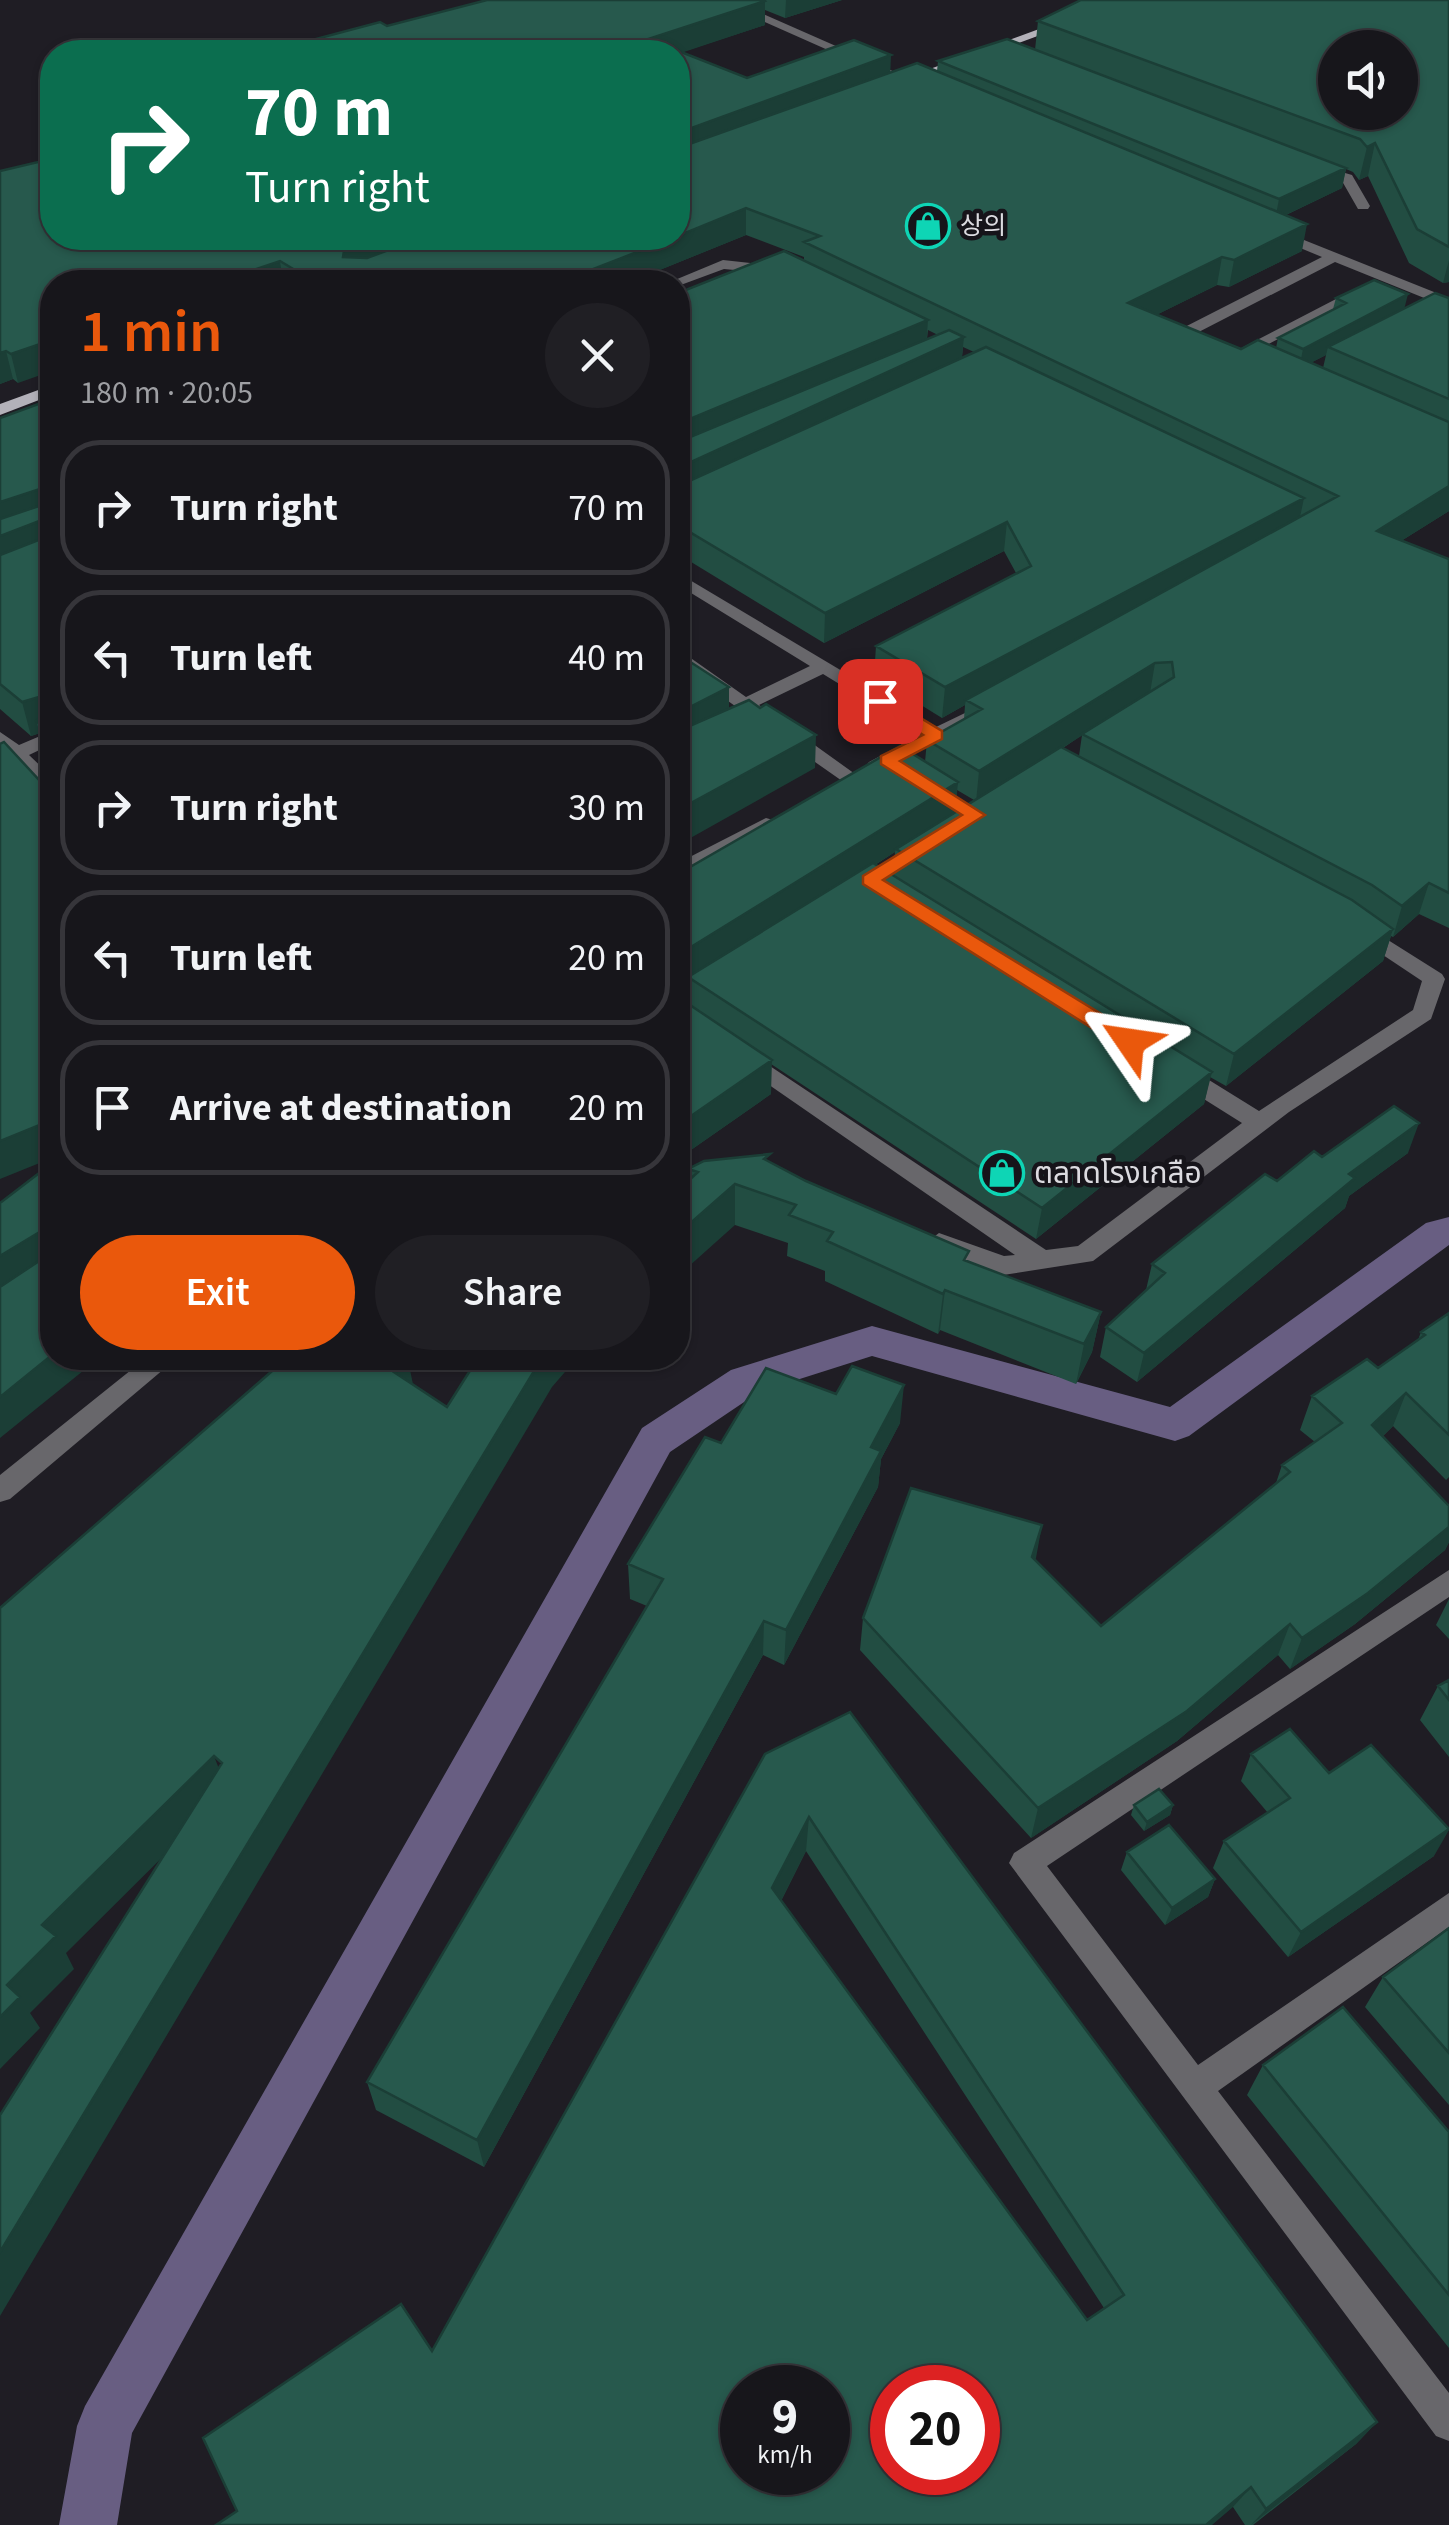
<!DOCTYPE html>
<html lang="en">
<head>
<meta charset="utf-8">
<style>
	:root { --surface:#17161b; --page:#201f24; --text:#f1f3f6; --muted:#9e9fa3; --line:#36353a; --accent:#ea580c }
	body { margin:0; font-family:"Source Sans 3","Noto Sans KR","Noto Sans Thai",sans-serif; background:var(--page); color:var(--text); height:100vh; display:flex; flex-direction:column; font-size:38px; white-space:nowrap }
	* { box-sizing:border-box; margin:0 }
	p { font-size:32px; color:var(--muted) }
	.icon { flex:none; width:55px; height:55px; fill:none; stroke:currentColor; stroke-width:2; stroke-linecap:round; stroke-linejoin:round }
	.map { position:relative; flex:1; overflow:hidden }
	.panel { position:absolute; left:40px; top:270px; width:650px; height:1100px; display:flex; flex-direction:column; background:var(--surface); border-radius:40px; box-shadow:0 2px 8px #0004,0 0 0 2px var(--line) }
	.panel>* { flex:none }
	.hud { position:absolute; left:40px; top:40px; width:650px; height:210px; border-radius:40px; box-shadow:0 2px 8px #0004,0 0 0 2px var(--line); background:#0b6e4f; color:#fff; overflow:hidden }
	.controls { position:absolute; left:1318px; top:30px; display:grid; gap:20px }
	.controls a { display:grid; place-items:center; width:100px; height:100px; border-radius:50%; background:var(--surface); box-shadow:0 2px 8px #0004,0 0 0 2px var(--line); font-size:50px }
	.speed { position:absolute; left:720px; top:2365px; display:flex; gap:20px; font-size:50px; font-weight:700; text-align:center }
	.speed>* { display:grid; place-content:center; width:130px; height:130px; border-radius:50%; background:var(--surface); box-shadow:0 2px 8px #0004,0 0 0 2px var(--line); line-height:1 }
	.speed small { font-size:25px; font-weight:400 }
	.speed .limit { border:15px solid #d22; background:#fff; color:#111 }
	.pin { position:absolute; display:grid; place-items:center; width:85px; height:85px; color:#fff; margin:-42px; border-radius:20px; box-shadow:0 5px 15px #0006 }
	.me { position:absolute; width:110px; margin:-55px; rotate:302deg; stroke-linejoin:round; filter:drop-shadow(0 0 8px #0008) }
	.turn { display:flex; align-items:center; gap:35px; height:210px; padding:0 40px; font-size:45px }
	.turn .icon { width:130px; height:130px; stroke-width:2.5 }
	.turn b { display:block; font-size:70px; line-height:85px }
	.round { display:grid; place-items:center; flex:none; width:105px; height:105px; border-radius:52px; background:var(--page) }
	.headline { display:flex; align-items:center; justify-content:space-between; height:170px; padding:0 40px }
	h1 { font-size:60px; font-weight:600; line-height:75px; color:var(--accent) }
	.action { display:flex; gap:20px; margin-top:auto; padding:20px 40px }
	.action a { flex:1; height:115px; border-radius:60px; background:var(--accent); color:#fff; font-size:40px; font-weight:600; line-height:115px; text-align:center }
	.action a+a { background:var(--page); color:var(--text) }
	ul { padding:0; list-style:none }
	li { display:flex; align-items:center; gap:30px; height:135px; margin:0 20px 15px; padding:0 20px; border:5px solid var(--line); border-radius:40px }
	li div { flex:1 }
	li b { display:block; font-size:38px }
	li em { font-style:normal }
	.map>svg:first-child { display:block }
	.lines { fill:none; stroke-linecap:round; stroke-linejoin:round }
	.canal { fill:#685e82; fill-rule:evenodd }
	.minor { fill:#68676b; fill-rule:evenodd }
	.major { fill:#b3b1b9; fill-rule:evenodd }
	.wall { fill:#224d42; fill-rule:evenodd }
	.shaded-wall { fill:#1b3e36 }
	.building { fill:#27594d; stroke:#1b3e36; stroke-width:2.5; fill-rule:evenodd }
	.route { fill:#ea580c; stroke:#983908; stroke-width:2.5 }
	.labels { text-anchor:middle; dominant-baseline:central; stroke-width:9; stroke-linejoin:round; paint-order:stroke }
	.far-poi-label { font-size:25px; fill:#dcdbe0; stroke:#16141a; text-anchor:start }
	.poi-label { font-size:30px; fill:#dcdbe0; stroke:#16141a; text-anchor:start }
</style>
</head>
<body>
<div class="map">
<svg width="1449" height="2525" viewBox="0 0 1449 2525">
	<rect width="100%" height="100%" fill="#1f1d24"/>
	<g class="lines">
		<path class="canal" d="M1449,1217v28l-260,191 -14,5 -303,-85 -113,36 -89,60 -538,981 -15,92h-58l18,-99 8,-20 557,-978 89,-58 141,-44 298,81 256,-184z"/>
		<path class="minor" d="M715,0h16l198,87 -11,3z
			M1307,162l45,13 18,31 -2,3h-10l-16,-28 -35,-13z
			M1274,228l175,70v10l-114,-46 -146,75 7,5 -3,3 -22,-5v-6l151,-77 -53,-22 -2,-3z
			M723,260l54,6 7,4 -7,4 -53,-5 -46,17v-4h-8z
			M1363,285l7,4 -2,3 -128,67 -14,-3z
			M678,573l258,154 29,-14 10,6 -99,53 -10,-6 3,-4 52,-28 -98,-60 -64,31 103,74 -10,6 -7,-2 -167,-117v-14l7,2 61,43 64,-31 -132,-81z
			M52,731v13l-23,11 23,22v16l-7,-2 -45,-42v-17l19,13z
			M766,818l7,2v8l-95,49v-14z
			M1361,923l81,51 3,5 -14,40 -142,93 -196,149 -90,14 -73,-26 -3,-7 12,-9 65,23 11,-1 -282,-195 11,-8 8,2 294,196 32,-4 164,-123 -70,-44 -4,-6 4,-6h16l71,44 154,-101 9,-29 -69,-46 -3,-5z
			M146,1358h31l-167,141 -10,3v-27z
			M1449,1570v27l-402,269 151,199 251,-172v34l-231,164 231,302v48l-13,-5 -427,-573 5,-10z"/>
		<path class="major" d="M1118,0h17l-227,84 -11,-3z
			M52,385v10l-52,20v-11z"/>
	</g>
	<path class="wall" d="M487,0h355l-57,18 -20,-8v15l-83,27 65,26 190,-7 1,-10 97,-11 3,-29 411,-21v282l-6,1 -34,-20 -41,-87 -9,4 -6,-8 -7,-3 -4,19 -56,27 16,36 -73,36 -12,-2 -61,30 85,34 35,-1 2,-10 55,-29 3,-11 69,10 44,-10v213l-48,30 48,18v369l-30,-14 -26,23 -2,-1 -8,25 -157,125 -16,-9 -6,27 -168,135 -265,-175v30l-93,65v-162l11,8 -1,-23 -10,-108 247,-112 2,-22 37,-21 1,-14 -23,13 -68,-42 2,-30 140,-73 -12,-22 -180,92 -146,-89v-261l126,-32v-4l-58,-22 -116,47h-578l-34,101 -5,-4 -13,5v-213l47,-11 5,78h626l-291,-212zM928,330l10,5 -11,4zM963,347l11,5 -12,6zM1326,355l-3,13 -13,-5zM1082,735l-3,21 -16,-8zM957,790l17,10 -19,12zM895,852l-2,24 -18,-11z
		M52,111v23l-4,-22z
		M52,399v361l-6,-6 -6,-21 -9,3 -31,-27v-291z
		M1408,1153l-59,43 -4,12 -208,174 -37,-25 6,-30 40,-37 6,-26 125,-83 45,-24z
		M769,1162l199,99 133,51 -9,40 -16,32 -136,-54 -2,4 -113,-53v-10l-38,-15 1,-13 -53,-18 -47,-44v-12z
		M1449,1313v164l-3,3 -53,-54 -10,10 66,70v36l-4,8 -90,74 -65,45 -12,-14 -101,86 -146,97 -171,-188 3,-32 238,8 175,-143 6,-18 33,-23 -15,-12 12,-34 66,-28 40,-28 3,-8z
		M900,1423l-19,36 -3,28 -94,178 -21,-10 -279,512 -108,-57 -9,-28 280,-476 -17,-7 -2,-35 93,-121z
		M1449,1599v40l-13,-14z
		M1449,1681v76l-29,-37 18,-34z
		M765,1754l612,668 -21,22 -103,81h-8l-12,-18 -996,4 195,-160zM806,1851l298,457 -17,12 -306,-419z
		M1251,1754l78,19 105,83 -146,101 -75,-89 11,-27 44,-28 -27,-32z
		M1134,1805h39l-3,10 -26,16 -13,-16z
		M1127,1852l88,27 -7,18 -43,28 -44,-55z
		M1449,1928v177l-84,-98 18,-30z
		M1263,2065l186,67v216l-202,-253z"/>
	<path class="shaded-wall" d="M786,0h56l-57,18z
		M765,1v24l-87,29 -30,-15z
		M891,55l-1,25 -212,79v-26z
		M1375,143l-7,33 -9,4 8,-33z
		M1346,168l-4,20 -67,32 4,-21z
		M746,208v27l-116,47h-70l113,-44h5v-2z
		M1307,224l-5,27 -73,36 5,-27z
		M382,238h78l-112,40 -5,-21 1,-6z
		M1222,257l-5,28 -93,46 4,-28z
		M1449,260v22l-6,1z
		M280,261l3,21h-65z
		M1408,294l-5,20 -75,33 -2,8 -27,14 4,-20z
		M928,320l-2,28 -248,105v-29z
		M964,337l-3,28 -283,132v-29z
		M52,340v31l-34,12 -7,-29z
		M6,351l7,28 -13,5v-31z
		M1449,486v25l-80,50 8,-30z
		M46,487l6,26 -10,7 9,32 -51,20v-70z
		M1304,498l-6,29 -332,173 -1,5 -23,13 3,-31z
		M1007,522l-3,29 -180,92 1,-30z
		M1155,663l-5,30 -174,109 3,-31z
		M729,687v34l-51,26v-34z
		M46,695l6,25 -16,1 4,12 -9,3 -9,-34z
		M816,735l-1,33 -137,77v-35z
		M958,782l-3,33 -59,34 -1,3 -203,128 -4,-3v5l-10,7v-34z
		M1429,883l-10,31 -26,23 9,-31z
		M1393,929l-10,32 -157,125 8,-32z
		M772,1060l-1,34 -93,65v-34z
		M1212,1072l-8,32 -168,135 6,-31z
		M52,1120v38l-52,21v-38z
		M1419,1123l-11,30 -59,43 -4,12 -208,174 7,-29 205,-179z
		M735,1184v41l-57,51v-42z
		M43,1230l9,25 -52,41v-40z
		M945,1290l-5,40 -2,4 5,-40z
		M1101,1312l-9,40 -16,32 8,-40z
		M52,1355v3h47l-99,80v-41z
		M542,1358h35l-25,29 -552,929v-64z
		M408,1360l8,39 -22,-27z
		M904,1385l-4,38 -19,36 -3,28 -94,178 2,-35 85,-183z
		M1406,1393l-13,33 -34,32 13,-33z
		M1042,1525l-6,33 -10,31 6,-32z
		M1449,1527v15l-4,8 -90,74 -65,45 12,-31z
		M764,1621l-1,34 -279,512 -7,-27z
		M1290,1624l-12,31 -101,86 -146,97 7,-30z
		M214,1756l14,36 -162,161 8,16 -44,44 10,15 -40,41v-52l7,-32 35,-60z
		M1173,1805l-3,10 -26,16 3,-9z
		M809,1817l-3,34 -35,70 1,-33z
		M1449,1830l-15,26 -146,101 13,-25z
		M1215,1879l-7,18 -43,28 7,-17z
		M1377,2422l-21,22 -105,81 15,-16z
		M1251,2487l-18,20 -21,18h-6z"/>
	<path class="building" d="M487,0h277l1,1 -117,38 99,39 107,-38 37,15 -213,78v-81h-411l113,-30 7,4z
		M1081,0h368v247l-32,-18 -42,-86 -8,4 -7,-8 -322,-118zM1335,48h65v64h-65z
		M1007,39l339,129 -67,31 -341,-138z
		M917,63l390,161 -73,36 -12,-3 -94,46 113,46 17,-9 191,82v64l-72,45 72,28v334l-20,-10 -27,23 -30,-21 -290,-151 92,-57 -2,-15 -17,1 -176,108 -52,-31 55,-31 -16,-9 372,-204 -534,-254 16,-6 -74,-28 -68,28v-88z
		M52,153v85h330l-38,13 -1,6 24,1 54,-20h252l-113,44h-245l-35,-21 -62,21h-166v58l-41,14 -5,-3 -6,2v-182l47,-11 3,-6z
		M784,251l144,69 -250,104v-131z
		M1374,280l34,14 -105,55 -25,-11 68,-35 -10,-5z
		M1435,293l14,5v101l-121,-52z
		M949,330l15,7 -286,131v-26z
		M986,347l318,151 -359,189 -69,-41 155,-80 -24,-44 -182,91 -147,-88v-39z
		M52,399v335l-16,-13 10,-10v-16l-24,7 -22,-18v-129l46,-18 1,-13 -5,-4 -42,16v-17l45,-15 1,-17 -46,15v-84z
		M678,654l51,33 -51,26z
		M749,700l11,8 6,-4 50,31 -138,75v-79z
		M4,742l48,52v326l-52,21v-397z
		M900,746l58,36 -280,173v-81z
		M1061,747l291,153 41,29 -159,125 -338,-205z
		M873,863l339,209 -170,136 -354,-231z
		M678,997l94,63 -94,65z
		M1394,1106l25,17 -70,51 6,4 -211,175 -38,-26 59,-54 -13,-9 113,-90 12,7 37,-30 8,6z
		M770,1154l-6,5 42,22 163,70 -5,9 137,52 -17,32 -139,-54 -2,4 -116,-53 6,-9 -44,-17 7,-10 -61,-21 -57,50v-44l20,-18 -10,-3 16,-8z
		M51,1164l1,2v189l-52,42v-110l42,-28 1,-29 -43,26v-53z
		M1449,1313v122l-43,-42 -34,32 77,81v21l-81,66 -66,45 -12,-14 -103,87 -149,97 -175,-190 48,-130 131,37 -10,32 69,69 189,-154 -8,-7 60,-42 -30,-27 55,-37 11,9 47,-33 -4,-3z
		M287,1358h118l3,2 -14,12 53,35 31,-49h64l-542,894v-137l222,-352 -8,-7 -172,169 14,11 -49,49 13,12 -20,20v-409z
		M852,1366l52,19 -33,62 10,4 -95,179 -22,-9 -287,519 -110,-58 296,-503 -35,-15 77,-127 16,6 45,-75 70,26z
		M1449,1680v20l-11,-14z
		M850,1712l527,710 -111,87 -15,-22 -45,38h-990l21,-14 -34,-73 198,-134 31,47 333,-597zM809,1817l315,478 -37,25 -315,-432zM742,2388h86v84h-86zM892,2388h86v84h-86z
		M1290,1729l39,44 42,-28 78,84 -148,103 -77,-91 66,-43 -39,-44z
		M1159,1789l14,16 -26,17 -13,-17z
		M1169,1825l46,54 -43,29 -45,-56z
		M1449,1928v125l-66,-76z
		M1343,2007l106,125v163l-186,-230z"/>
	<path class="route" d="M873,697h13l56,34v8l-42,22 85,54 -102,65 254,156v11h-15l-259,-163v-8l99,-61 -81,-51v-8l42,-21 -50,-31z"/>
	<defs>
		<symbol id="shop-ring" viewBox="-11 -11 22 22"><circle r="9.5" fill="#16141a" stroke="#0ed5b5" stroke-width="1.5"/><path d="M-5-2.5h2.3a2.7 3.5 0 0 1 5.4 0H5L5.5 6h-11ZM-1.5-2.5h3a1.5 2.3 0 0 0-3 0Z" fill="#0ed5b5"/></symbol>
	</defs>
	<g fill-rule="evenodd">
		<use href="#shop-ring" x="903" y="201" width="50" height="50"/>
		<use href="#shop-ring" x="977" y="1148" width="50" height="50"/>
	</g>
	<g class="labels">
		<g class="far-poi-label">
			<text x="960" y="226">상의</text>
		</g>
		<g class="poi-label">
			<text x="1034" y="1173">ตลาดโรงเกลือ</text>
		</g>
	</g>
</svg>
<div class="controls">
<a><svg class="icon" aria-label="sound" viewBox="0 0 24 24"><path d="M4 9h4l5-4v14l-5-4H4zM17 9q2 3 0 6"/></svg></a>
</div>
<div class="speed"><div>9<small>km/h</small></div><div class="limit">20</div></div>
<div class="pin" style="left:880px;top:701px;background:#d93025"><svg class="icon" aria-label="arrive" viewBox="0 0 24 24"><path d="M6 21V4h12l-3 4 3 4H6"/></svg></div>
<svg class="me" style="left:1130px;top:1042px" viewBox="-20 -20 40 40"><path d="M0-17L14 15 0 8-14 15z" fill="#ea580c" stroke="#fff" stroke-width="4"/></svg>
<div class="hud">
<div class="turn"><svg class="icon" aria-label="right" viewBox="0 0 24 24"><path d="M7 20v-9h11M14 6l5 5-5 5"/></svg><div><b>70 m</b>Turn right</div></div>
</div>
<section class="panel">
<div class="headline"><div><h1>1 min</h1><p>180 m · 20:05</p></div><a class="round"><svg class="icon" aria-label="close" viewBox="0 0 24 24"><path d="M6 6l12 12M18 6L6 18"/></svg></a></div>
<ul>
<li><svg class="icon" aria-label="right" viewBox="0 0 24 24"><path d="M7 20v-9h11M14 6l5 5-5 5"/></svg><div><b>Turn right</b></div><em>70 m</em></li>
<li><svg class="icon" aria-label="left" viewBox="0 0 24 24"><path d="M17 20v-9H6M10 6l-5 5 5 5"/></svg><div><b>Turn left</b></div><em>40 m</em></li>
<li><svg class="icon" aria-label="right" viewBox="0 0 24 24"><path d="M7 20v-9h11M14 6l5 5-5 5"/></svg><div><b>Turn right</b></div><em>30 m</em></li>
<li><svg class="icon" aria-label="left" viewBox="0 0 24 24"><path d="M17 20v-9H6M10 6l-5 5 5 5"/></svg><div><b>Turn left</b></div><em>20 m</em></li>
<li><svg class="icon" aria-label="arrive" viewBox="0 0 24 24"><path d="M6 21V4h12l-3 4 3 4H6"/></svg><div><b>Arrive at destination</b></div><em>20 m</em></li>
</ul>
<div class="action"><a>Exit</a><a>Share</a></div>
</section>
</div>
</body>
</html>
